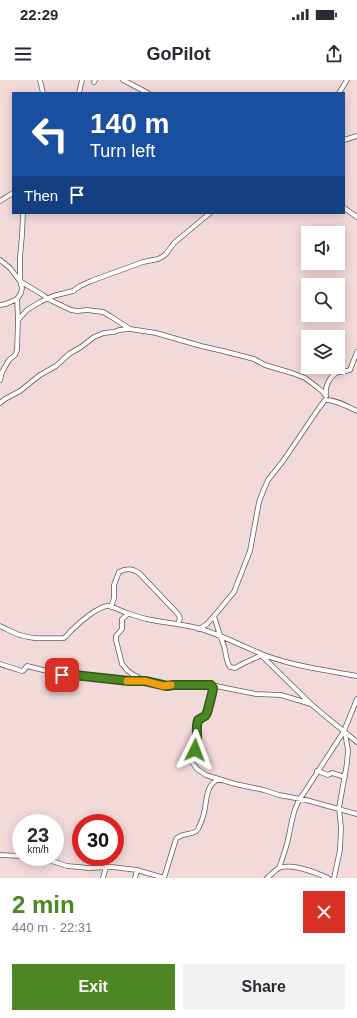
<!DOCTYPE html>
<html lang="en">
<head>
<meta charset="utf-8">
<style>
	:root { --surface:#fff; --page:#f2f2f3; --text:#2b2b33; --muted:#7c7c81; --accent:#4c8724 }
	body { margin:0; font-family:Arial,sans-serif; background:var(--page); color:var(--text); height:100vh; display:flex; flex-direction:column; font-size:15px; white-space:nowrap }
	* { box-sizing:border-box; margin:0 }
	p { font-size:13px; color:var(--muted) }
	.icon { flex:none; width:22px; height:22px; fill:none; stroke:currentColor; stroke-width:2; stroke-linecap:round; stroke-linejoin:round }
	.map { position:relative; height:798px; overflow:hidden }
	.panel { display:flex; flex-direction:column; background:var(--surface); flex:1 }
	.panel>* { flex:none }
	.banner { position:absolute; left:12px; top:12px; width:333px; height:122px; border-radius:0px; box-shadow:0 2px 10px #0003; background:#1a4fa0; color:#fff; overflow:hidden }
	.buttons { position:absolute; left:301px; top:146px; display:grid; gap:8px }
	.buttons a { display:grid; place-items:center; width:44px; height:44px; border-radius:0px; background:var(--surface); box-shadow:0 2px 10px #0003; font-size:20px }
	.speed { position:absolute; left:12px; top:734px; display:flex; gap:8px; font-size:20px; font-weight:700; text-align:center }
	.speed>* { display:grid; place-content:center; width:52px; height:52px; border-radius:50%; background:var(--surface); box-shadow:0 2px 10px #0003; line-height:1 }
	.speed small { font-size:10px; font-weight:400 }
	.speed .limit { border:6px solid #d22; background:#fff; color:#111 }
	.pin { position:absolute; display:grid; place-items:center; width:34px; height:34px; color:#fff; margin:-17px; border-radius:8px; box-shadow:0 2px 6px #0006 }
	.me { position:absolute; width:44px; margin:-22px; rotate:3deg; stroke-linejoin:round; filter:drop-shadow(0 0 3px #0008) }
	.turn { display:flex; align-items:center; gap:14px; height:84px; padding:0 12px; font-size:18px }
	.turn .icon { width:52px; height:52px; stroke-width:2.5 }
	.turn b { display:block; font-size:28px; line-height:34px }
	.then { display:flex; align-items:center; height:38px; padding:0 12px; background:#0003; gap:8px; font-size:15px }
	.round { display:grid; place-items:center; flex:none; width:42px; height:42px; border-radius:0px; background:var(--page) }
	.head { display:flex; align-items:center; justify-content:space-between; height:68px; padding:0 12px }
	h1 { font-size:24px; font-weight:700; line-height:30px; color:var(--accent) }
	.action { display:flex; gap:8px; margin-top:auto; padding:8px 12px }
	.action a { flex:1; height:46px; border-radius:0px; background:var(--accent); color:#fff; font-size:16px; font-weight:700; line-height:46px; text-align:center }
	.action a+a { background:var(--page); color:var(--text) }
	.status { display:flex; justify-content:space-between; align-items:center; height:28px; padding:0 20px; background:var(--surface); direction:ltr }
	.status svg { height:11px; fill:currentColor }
	header { display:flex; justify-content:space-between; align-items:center; height:52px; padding:0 12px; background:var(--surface); font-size:18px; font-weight:700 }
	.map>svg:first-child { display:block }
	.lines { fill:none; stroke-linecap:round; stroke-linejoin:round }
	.minor-casing { stroke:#6b5757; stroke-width:5.5 }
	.minor { stroke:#fff; stroke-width:4 }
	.route-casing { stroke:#315817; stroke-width:10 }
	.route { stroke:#4c8724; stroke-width:7 }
	.slow { stroke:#f59e0b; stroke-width:7 }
</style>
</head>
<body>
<div class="status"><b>22:29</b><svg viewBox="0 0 49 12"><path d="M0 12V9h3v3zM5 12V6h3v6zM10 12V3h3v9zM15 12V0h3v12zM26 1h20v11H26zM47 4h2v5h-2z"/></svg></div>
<header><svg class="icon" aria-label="menu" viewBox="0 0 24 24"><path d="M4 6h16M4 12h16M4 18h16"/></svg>GoPilot<svg class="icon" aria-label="share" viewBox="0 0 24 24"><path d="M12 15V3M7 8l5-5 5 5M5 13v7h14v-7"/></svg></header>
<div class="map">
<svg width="357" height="798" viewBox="0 0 357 798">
	<rect width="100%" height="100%" fill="#f2dad9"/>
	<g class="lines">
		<defs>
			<path id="minor" d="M40,0l3,13
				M123,0l25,13
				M94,2l1,-2
				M79,13l3,-13
				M339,13l8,-13
				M344,60l13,-4
				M0,121l13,-8
				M344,128l13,9
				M0,180l10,8 10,13 8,5 15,9 5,4 23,11 6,1 10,-1 16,2 7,4 20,13 26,4 45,13 22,5 31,8 11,6 27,8 13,5 12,9 6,5 3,4
				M0,225l6,-1 11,-5
				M18,240l9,-10 13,-8 13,-6 20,-5 7,-5 11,-5 52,-19 15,-3 4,-2 4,-3 8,-11 36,-30
				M0,300l2,-8 7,-12 6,-5 2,-5 1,-30 -1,-21 4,-6 1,-5 -2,-7v-24l2,-22 1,-22
				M326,313c-1,-7 4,-16 10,-20 4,-2 9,-1 14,-3l7,-18
				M0,323l5,-4 15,-8 20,-16 16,-9 13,-12 12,-7 13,-10 10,-4 10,-1 5,-2 10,-1
				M111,527l3,-9v-13l5,-13c7,-4 13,-4 20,1l39,41 2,4 -2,6
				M128,534l-6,5v10l-6,7v4l6,24 5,6 5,4 13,7 22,5 6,-1h38l45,9 25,1 30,9
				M214,536c3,11 6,20 10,30 2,7 2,16 6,21l5,1 9,-5 18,-8
				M0,546c7,3 13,7 20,9 14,5 29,3 44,3 4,-3 6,-7 10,-10 7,-7 24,-21 33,-22 6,0 14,5 20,7 6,2 14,5 20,6 18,4 36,5 54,10 20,6 37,15 56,23 29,13 68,18 100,24
				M199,549l8,-5 7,-8 20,-24 16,-41 9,-49 5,-13 4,-9 15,-19 36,-53 6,-8c10,-1 23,7 32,11
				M261,575l50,49 13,11 33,27
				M0,584l22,7 2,-1 2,-3 1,-1 36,9h11l55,6h14
				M211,605l2,3 -1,6 -5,19 -2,3 -7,4c-3,8 0,12 -1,20 -1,7 -4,15 -5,22l5,7 9,6 29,9 29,6 15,5 27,5 51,14
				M317,691l11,4 4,-2 13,4
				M0,775l21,1
				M32,777l17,3 18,6 22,2 23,-1 25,3 27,8
				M279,788c4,-11 8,-22 10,-33 3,-15 5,-30 15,-42l40,-62 13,-32
				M103,798l3,-11
				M135,798l2,-8
				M164,798l12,-39c6,-7 18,-3 22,-10 3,-6 6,-14 7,-21 2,-12 2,-24 14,-29
				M267,798c4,-3 8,-8 12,-10 13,-5 38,5 49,10
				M334,798l6,-28 1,-22 -2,-20 8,-45 1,-13 -3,-17"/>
		</defs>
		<use href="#minor" class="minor-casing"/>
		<use href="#minor" class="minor"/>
	</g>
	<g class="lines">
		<defs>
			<path id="route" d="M62,595h12l55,6h16l22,5 6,-1h38l2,3 -1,6 -5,19 -2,3 -7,4c-2,8 -1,9 -1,16 0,5 -1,9 -2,14"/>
		</defs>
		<use href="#route" class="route-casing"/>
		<use href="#route" class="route"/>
		<path class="slow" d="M127,601h18l18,5 8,-1"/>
	</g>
</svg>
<div class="buttons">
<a><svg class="icon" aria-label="sound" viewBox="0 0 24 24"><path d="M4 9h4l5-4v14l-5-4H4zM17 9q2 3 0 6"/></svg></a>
<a><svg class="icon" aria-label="search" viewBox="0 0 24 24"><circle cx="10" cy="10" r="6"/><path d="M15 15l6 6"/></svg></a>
<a><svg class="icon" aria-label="layers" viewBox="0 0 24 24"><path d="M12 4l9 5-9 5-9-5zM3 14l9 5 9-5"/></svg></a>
</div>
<div class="speed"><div>23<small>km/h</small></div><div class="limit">30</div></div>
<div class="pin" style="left:62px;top:595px;background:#d93025"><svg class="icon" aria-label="arrive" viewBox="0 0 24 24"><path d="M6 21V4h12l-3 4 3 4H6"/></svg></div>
<svg class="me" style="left:195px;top:670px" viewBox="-20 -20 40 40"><path d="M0-17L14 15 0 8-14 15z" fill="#4c8724" stroke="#fff" stroke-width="4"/></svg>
<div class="banner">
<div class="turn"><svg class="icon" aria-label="left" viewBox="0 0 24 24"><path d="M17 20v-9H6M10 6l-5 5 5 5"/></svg><div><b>140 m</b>Turn left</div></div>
<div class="then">Then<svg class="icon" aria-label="arrive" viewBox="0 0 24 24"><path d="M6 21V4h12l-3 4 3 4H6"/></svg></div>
</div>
</div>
<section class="panel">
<div class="head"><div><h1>2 min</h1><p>440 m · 22:31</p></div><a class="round" style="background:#d93025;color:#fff"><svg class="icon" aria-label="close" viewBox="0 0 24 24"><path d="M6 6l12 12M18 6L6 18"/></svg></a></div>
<div class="action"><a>Exit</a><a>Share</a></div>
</section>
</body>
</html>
